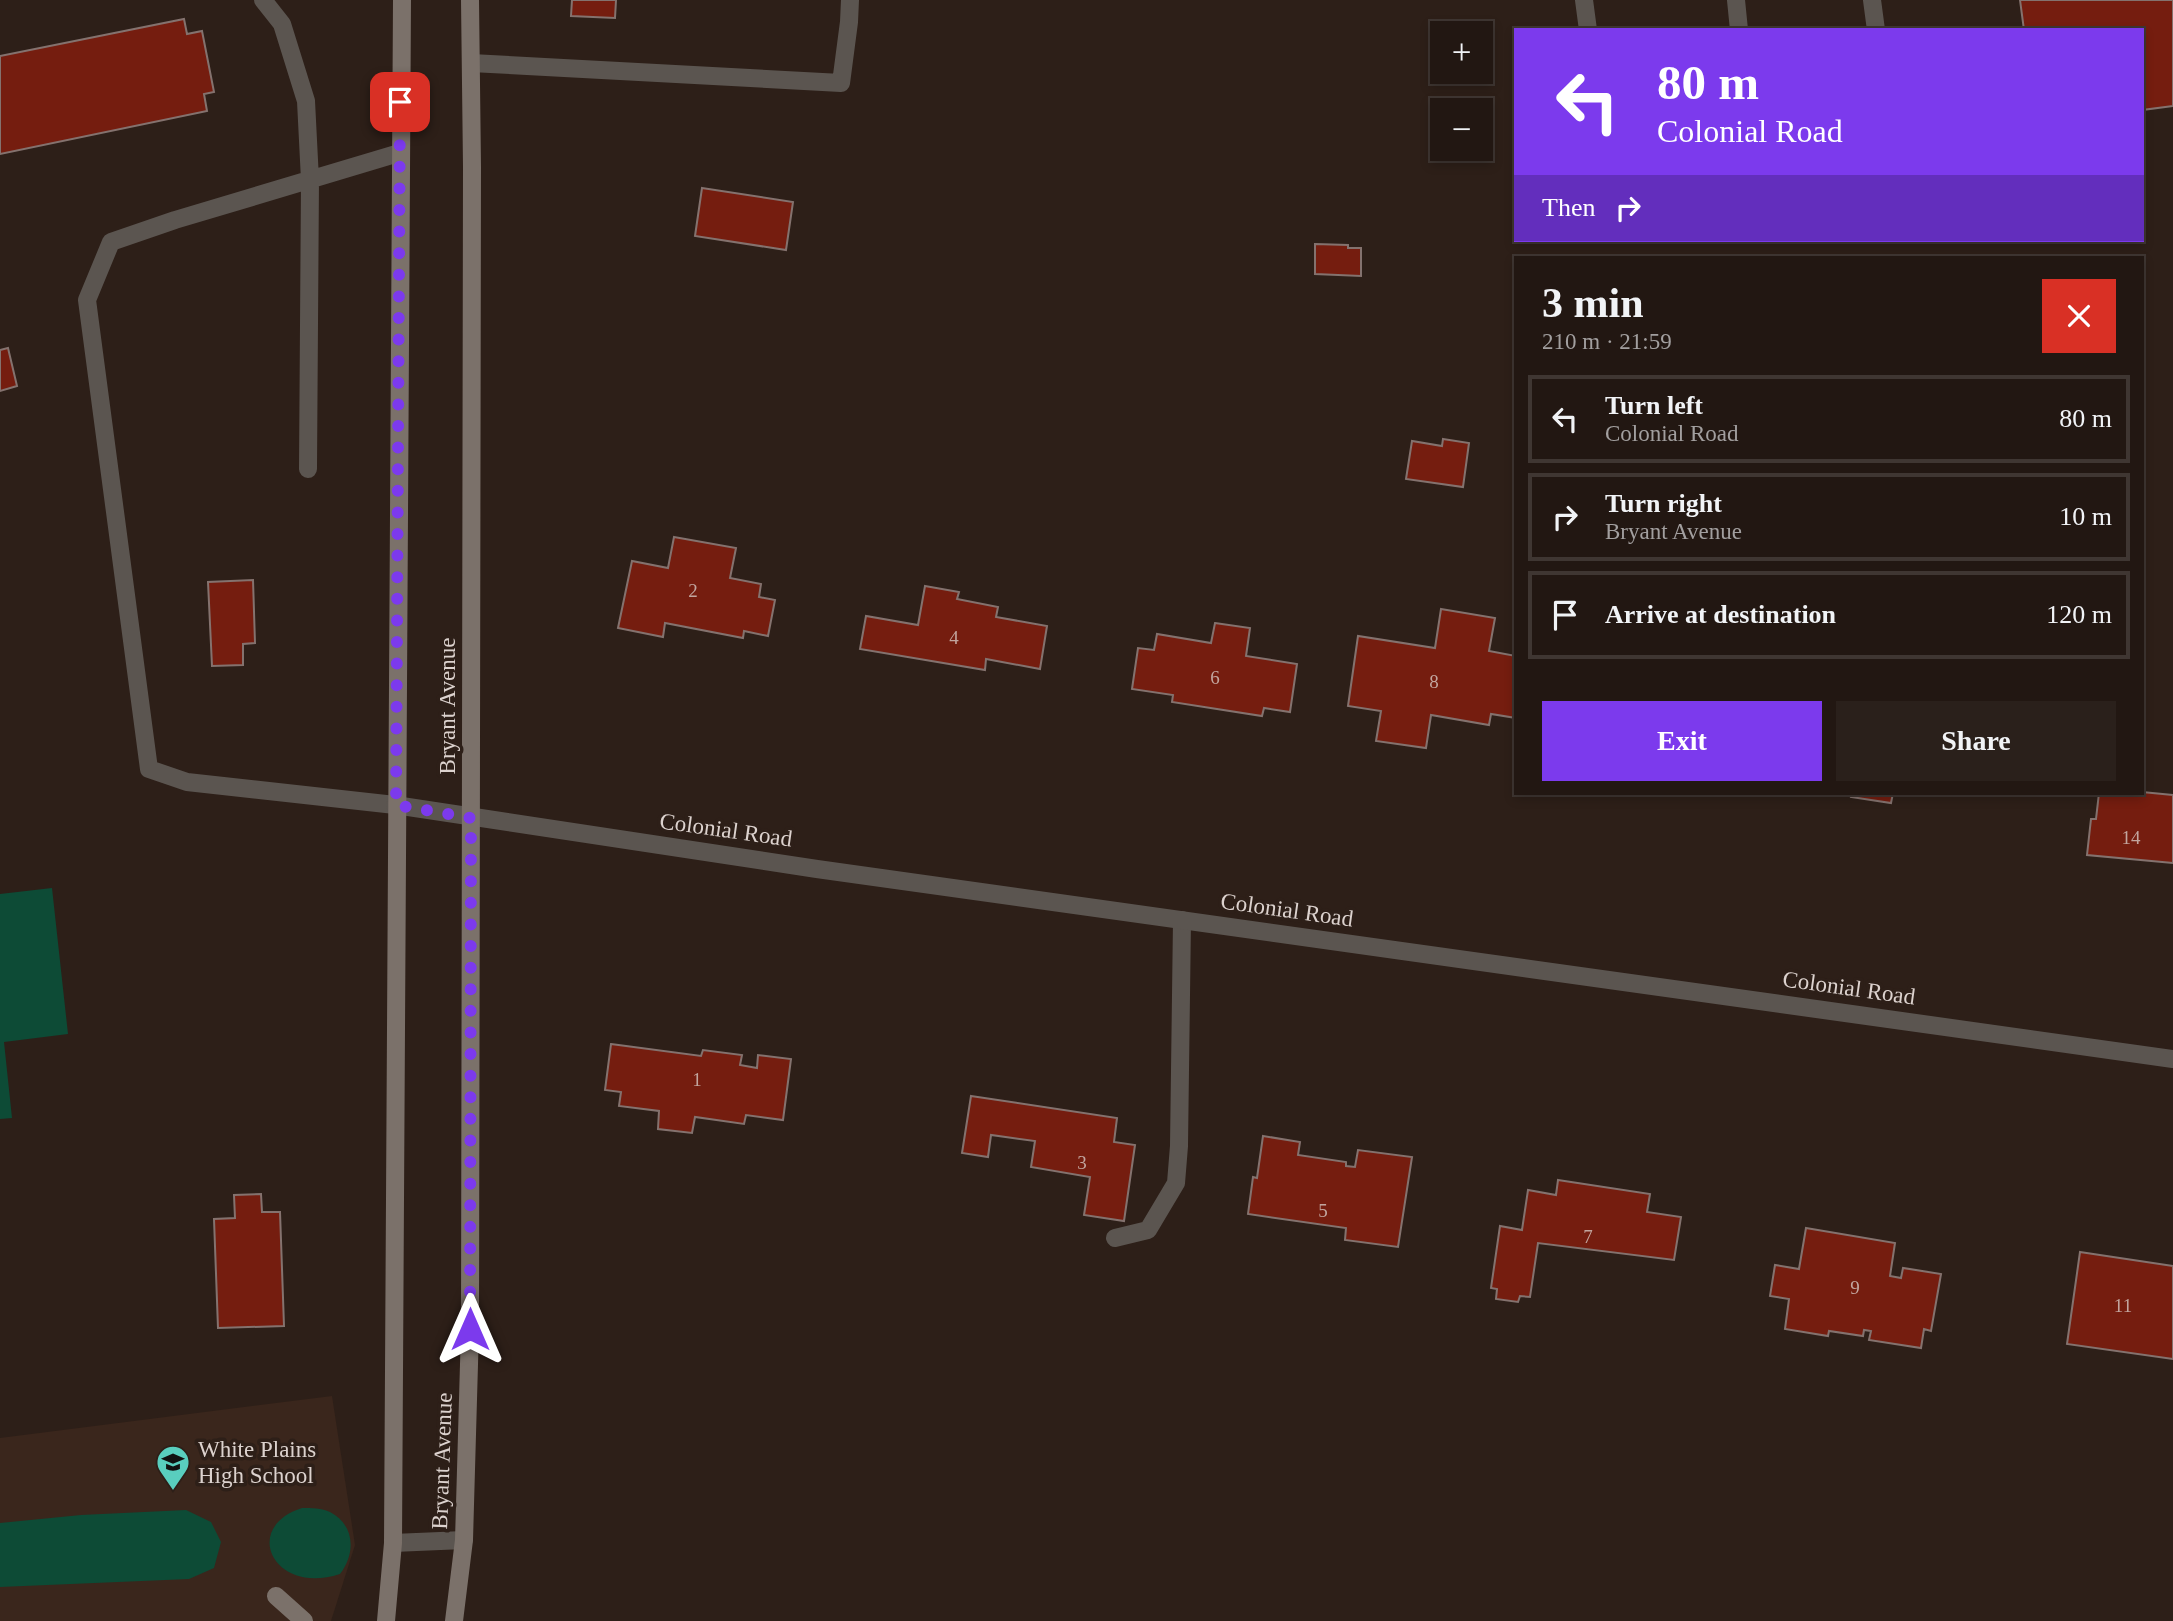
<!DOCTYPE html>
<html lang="en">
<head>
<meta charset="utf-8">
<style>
	:root { --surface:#221712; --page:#2a201b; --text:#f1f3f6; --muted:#a29f9f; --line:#3f3632; --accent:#7c3aed }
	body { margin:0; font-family:Georgia,serif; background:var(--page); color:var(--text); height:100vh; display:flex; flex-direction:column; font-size:26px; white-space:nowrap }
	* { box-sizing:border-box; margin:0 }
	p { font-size:23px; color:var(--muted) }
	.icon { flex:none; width:38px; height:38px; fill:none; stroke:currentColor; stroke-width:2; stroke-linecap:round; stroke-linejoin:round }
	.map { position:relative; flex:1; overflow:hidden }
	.panel { position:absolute; left:1514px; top:256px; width:630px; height:539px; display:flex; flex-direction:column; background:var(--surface); border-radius:0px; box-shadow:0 4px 10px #0003,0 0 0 2px var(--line) }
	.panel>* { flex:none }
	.top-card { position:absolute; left:1514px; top:28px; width:630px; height:214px; border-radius:0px; box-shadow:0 4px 10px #0003,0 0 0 2px var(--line); background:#7c3aed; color:#fff; overflow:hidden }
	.buttons { position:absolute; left:1430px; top:21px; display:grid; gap:14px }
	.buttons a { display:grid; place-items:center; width:63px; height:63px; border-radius:0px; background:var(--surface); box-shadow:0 4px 10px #0003,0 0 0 2px var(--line); font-size:35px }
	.pin { position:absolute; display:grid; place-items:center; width:60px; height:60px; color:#fff; margin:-30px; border-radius:14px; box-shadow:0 4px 10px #0006 }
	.me { position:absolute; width:77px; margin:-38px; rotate:0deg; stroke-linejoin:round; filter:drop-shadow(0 0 5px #0008) }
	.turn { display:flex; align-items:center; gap:24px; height:147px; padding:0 28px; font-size:32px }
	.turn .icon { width:91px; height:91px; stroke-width:2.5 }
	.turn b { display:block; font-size:49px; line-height:60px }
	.then { display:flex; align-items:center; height:66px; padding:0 28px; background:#0003; gap:14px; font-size:26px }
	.round { display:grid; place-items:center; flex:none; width:74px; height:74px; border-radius:0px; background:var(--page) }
	.headline { display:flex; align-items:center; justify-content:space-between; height:119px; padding:0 28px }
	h1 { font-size:42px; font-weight:700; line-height:52px }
	.primary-button { display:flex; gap:14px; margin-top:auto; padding:14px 28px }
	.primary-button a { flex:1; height:80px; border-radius:0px; background:var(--accent); color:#fff; font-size:28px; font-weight:700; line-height:80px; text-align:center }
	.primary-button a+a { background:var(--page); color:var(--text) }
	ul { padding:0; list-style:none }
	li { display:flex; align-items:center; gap:21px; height:88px; margin:0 14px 10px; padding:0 14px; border:4px solid var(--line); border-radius:0px }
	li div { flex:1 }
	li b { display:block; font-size:26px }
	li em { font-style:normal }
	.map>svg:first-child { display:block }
	.built { fill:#3a261c }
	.green { fill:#0d4b36 }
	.building { fill:#751d0f; stroke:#84726e; stroke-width:2 }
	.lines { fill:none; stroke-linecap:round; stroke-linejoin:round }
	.service { stroke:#5b5550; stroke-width:18 }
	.minor { stroke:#5b5550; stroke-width:18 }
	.secondary { stroke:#7b716a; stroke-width:18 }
	.route { stroke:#7c3aed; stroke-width:12; stroke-dasharray:0 21.6 }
	.labels { text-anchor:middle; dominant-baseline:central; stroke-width:7; stroke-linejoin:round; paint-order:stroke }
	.number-label { font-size:19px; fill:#c2a59e }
	.street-label { font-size:23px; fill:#dcd2ce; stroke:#2d1f18 }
	.poi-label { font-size:23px; fill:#dcd2ce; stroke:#2d1f18; text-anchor:start }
</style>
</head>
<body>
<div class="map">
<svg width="2173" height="1621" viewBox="0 0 2173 1621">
	<rect width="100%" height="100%" fill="#2d1f18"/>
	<path class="built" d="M332,1396l23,149 -24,76h-331v-183z"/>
	<path class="green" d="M52,888l16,146 -64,8 8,76 -12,1v-225z
		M302,1508c9,0 20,0 28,4 25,13 26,41 10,62 -67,22 -99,-47 -38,-66z
		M186,1510l25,12 10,20 -7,26 -25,11 -189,8v-64l81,-8z"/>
	<path class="building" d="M572,0h44l-1,18 -44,-2z
		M2020,0h153v106l-31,4v-80h-118z
		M184,19l3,15 15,-3 12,61 -10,2 3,17 -207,43v-98z
		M702,188l91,14 -7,48 -91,-14z
		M1315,244l33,1v3h13v28l-46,-2z
		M8,348l9,38 -17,5v-41z
		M1443,439l26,4 -6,44 -57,-8 6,-38 30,5z
		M674,537l62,11 -6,30 31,6 -2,13 16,3 -7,36 -24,-5 -1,7 -78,-15 -2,14 -45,-9 14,-67 36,7z
		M253,580l2,63 -12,1v21l-31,1 -4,-84z
		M925,586l34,6 -2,7 41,8 -2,10 51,9 -7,43 -54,-10 -1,11 -125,-21 6,-33 52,9z
		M1441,609l54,9 -6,33 27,5v62l-25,-4 -2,11 -58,-10 -5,33 -50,-7 5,-30 -33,-5 10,-70 77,12z
		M1215,623l35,5 -4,28 51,8 -7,48 -26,-4 -2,8 -90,-14 1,-7 -41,-6 6,-41 16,2 3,-16 54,9z
		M2142,792l31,3v68l-86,-8 4,-36h5l3,-26z
		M1852,793h41l-2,10 -40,-6z
		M611,1044l90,12 2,-6 39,5 -2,10 17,3 1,-13 33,4 -8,61 -37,-5 -2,9 -49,-7 -3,16 -34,-4 1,-18 -40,-5 2,-14 -16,-2z
		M971,1096l146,22 -3,24 21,3 -11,76 -40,-6 6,-38 -59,-10 4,-26 -44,-6 -3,22 -26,-4z
		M1263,1136l37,6 -2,13 48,7v4l9,1 3,-17 54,7 -14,90 -53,-7 1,-12 -98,-14 5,-37 4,1z
		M1558,1180l92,14 -3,18 34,5 -7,43 -136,-17 -8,54 -10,-1 -2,6 -22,-3 1,-10 -6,-1 9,-62 22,4 6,-40 28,5z
		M261,1194l1,18h18l4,114 -66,2 -4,-109 21,-1 -1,-23z
		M1806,1228l89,15 -5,33 11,2 2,-10 38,6 -10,57 -7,-2 -3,19 -52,-8 2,-9 -7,-1 -1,6 -34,-5 -1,5 -43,-7 4,-30 -19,-3 5,-31 24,4z
		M2080,1252l93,14v93l-106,-15z"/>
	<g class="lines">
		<path class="service" d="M263,0l19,24 24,77 4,79 -2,289
			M1584,0l4,30
			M1736,0l3,30
			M1872,0l4,30
			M471,63l370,20 8,-61 1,-22
			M395,805l-208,-23 -38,-13 -62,-469 24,-58 64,-22 224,-67
			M1115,1238l33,-8 28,-47 3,-37 3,-226
			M393,1543l71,-3"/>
		<path class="minor" d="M395,805l422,64 1356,190"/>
		<path class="secondary" d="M276,1596l28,25
			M386,1621l7,-78 9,-1543
			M454,1621l10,-81 6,-211 2,-1162 -2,-167"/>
	</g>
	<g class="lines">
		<path class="route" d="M400,102l-4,703 75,13 -1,511"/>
	</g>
	<defs>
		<symbol id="school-pin" viewBox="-11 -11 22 30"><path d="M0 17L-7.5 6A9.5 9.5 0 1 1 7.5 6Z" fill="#59cebe" stroke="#2d1f18"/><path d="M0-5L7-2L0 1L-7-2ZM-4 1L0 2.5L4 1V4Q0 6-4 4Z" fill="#111"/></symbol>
	</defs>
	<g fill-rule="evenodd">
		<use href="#school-pin" x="154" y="1443" width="38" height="52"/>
	</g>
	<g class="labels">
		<g class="number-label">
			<text x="693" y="590">2</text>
			<text x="954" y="637">4</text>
			<text x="1215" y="677">6</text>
			<text x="1434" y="681">8</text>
			<text x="2131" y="837">14</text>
			<text x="697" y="1079">1</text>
			<text x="1082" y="1162">3</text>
			<text x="1323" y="1210">5</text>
			<text x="1588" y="1236">7</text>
			<text x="1855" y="1287">9</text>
			<text x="2123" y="1305">11</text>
		</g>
		<g class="street-label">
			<text transform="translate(447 706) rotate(-90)">Bryant Avenue</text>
			<text transform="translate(726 830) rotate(8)">Colonial Road</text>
			<text transform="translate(1287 910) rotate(8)">Colonial Road</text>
			<text transform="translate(1849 988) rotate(8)">Colonial Road</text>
			<text transform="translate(442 1461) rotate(-88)">Bryant Avenue</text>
		</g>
		<g class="poi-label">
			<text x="198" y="1449">White Plains<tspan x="198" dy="26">High School</tspan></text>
		</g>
	</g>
</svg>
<div class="buttons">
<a>+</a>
<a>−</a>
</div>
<div class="pin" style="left:400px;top:102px;background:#d93025"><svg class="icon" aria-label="arrive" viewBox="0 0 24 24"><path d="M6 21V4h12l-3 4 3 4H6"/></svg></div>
<svg class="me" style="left:470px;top:1329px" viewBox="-20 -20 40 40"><path d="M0-17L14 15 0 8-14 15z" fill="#7c3aed" stroke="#fff" stroke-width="4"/></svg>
<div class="top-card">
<div class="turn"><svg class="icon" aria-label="left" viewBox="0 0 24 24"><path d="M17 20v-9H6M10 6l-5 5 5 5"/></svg><div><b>80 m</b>Colonial Road</div></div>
<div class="then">Then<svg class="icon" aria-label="right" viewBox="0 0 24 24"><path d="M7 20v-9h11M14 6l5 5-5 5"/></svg></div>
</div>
<section class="panel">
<div class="headline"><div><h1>3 min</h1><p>210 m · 21:59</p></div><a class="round" style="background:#d93025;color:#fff"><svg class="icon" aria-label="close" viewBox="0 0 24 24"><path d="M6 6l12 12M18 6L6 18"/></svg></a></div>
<ul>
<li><svg class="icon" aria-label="left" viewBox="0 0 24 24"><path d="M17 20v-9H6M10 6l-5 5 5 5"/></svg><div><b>Turn left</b><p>Colonial Road</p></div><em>80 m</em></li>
<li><svg class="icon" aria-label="right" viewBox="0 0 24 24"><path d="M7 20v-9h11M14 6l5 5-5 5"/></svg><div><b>Turn right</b><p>Bryant Avenue</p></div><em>10 m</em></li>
<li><svg class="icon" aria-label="arrive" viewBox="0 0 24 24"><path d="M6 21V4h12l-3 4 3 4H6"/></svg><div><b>Arrive at destination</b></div><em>120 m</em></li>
</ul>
<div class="primary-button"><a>Exit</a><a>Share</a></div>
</section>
</div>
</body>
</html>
